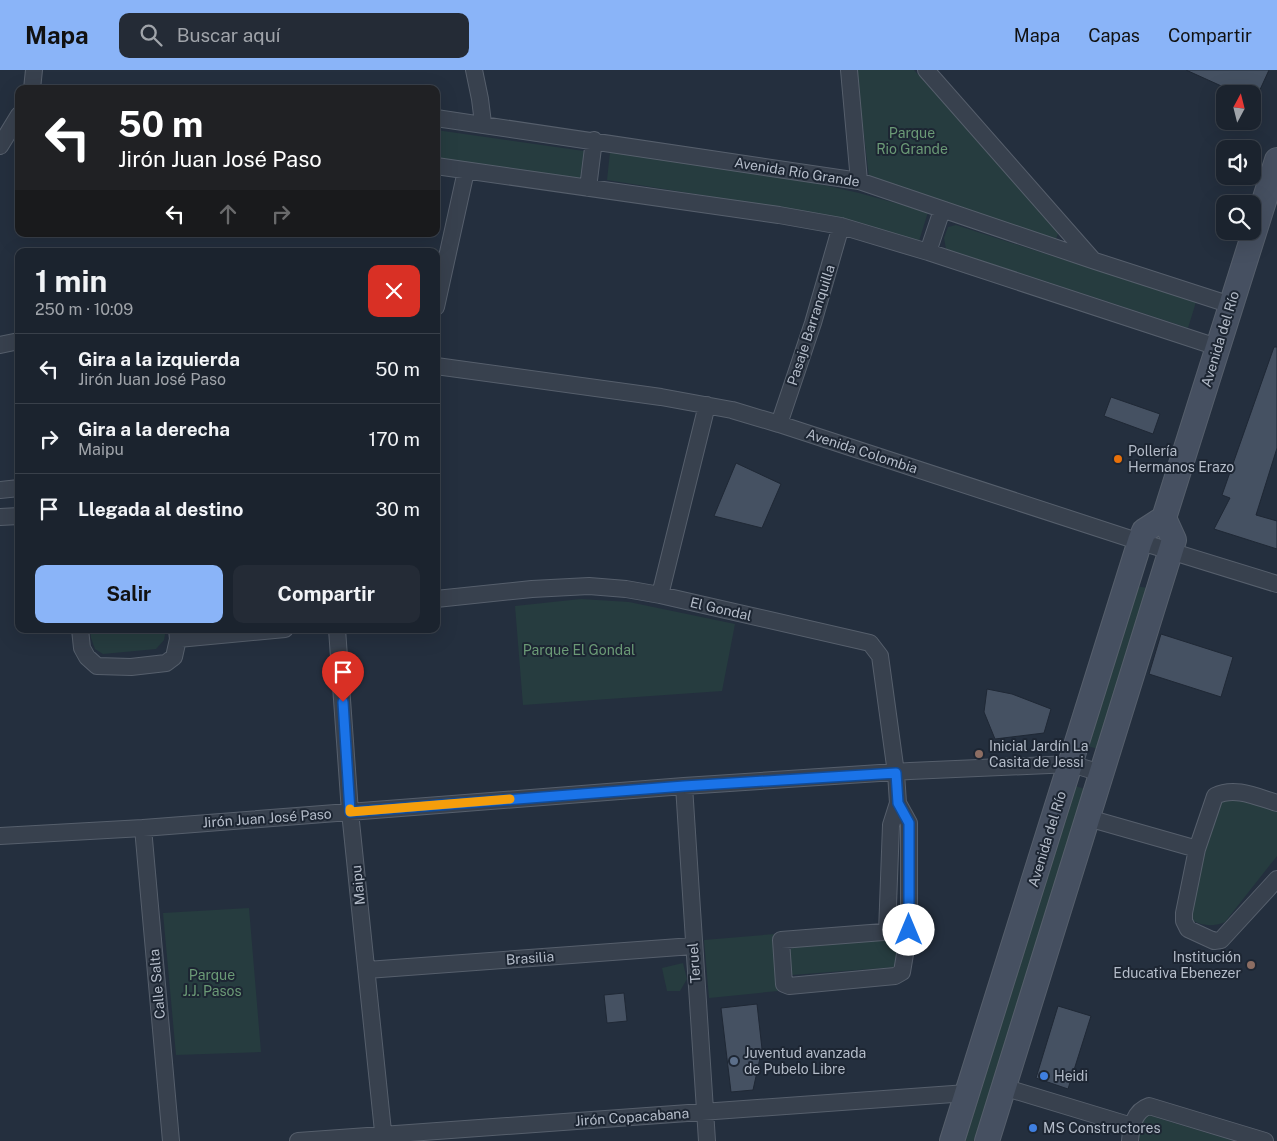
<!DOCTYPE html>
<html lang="es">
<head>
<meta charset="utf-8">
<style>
	:root { --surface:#1b232e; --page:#242b36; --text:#f1f3f6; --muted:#a0a4aa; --line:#39404a; --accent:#8ab4f8 }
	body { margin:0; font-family:"Public Sans",sans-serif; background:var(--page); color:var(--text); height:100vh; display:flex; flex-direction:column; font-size:19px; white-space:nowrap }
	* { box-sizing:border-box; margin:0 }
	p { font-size:16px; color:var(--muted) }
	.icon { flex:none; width:28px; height:28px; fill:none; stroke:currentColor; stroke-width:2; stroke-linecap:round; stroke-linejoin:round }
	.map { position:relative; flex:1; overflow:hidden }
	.sheet { position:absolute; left:15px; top:178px; width:425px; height:385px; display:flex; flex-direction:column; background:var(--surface); border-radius:10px; box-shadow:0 5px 20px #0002,0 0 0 1px var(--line) }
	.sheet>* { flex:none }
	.hud { position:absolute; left:15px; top:15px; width:425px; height:152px; border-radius:10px; box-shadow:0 5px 20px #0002,0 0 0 1px var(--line); background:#202124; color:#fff; overflow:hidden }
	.needle { width:32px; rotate:7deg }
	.controls { position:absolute; left:1216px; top:15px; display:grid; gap:10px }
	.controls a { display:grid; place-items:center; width:45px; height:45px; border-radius:10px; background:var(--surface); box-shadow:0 5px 20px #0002,0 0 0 1px var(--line); font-size:25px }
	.pin { position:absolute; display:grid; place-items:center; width:42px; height:42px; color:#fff; margin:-51px -21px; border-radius:50% 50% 50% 0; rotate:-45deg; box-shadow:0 0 5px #0007 }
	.pin .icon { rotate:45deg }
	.me { position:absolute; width:55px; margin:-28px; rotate:0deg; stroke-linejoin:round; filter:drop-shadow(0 0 4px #0008) }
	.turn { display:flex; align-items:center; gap:18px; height:105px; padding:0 20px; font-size:22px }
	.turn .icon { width:65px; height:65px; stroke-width:2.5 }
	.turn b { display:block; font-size:35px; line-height:42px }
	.lanes { display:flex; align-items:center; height:48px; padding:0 20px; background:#0003; justify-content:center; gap:25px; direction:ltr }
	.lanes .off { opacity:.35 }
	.round { display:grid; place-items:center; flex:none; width:52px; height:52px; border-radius:10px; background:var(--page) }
	.overview { display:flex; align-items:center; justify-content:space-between; height:85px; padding:0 20px }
	h1 { font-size:30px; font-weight:700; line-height:38px }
	.cta { display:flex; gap:10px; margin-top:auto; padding:10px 20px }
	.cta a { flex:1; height:58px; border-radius:10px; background:var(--accent); color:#111; font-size:20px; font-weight:700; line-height:58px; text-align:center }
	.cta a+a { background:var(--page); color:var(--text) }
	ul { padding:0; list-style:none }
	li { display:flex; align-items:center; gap:15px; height:70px; padding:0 20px; border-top:1px solid var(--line) }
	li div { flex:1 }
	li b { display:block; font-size:19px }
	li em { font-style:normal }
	header { display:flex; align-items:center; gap:30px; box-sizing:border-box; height:70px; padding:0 25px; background:var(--accent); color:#111 }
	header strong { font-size:24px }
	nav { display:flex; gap:28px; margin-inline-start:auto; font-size:18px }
	.search { width:350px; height:45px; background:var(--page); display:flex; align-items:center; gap:12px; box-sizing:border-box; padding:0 18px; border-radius:10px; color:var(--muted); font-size:19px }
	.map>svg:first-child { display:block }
	.green { fill:#263c3f }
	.building { fill:#455162; stroke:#1f2835 }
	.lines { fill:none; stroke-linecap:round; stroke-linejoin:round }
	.minor-casing { stroke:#565f6c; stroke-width:18 }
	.secondary-casing { stroke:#565f6c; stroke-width:26 }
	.minor { stroke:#38414e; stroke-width:16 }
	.secondary { stroke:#465061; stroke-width:24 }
	.route-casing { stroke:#114b97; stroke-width:12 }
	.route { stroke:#1a73e8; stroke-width:9 }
	.slow { stroke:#f59e0b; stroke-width:9 }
	.food-dot { fill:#e8710a; stroke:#1d2633; stroke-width:2 }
	.education-dot { fill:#8d6e63; stroke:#1d2633; stroke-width:2 }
	.service-dot { fill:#5c6f8a; stroke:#1d2633; stroke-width:2 }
	.shop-dot { fill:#3f7fe0; stroke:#1d2633; stroke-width:2 }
	.labels { text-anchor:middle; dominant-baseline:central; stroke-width:4; stroke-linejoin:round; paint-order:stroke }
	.park-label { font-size:14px; fill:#6b9a76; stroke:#1d2633 }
	.street-label { font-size:14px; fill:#b4bcc9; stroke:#1d2633 }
	.poi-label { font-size:14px; fill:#b4bcc9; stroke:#1d2633; text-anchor:start }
</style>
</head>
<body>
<header>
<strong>Mapa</strong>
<div class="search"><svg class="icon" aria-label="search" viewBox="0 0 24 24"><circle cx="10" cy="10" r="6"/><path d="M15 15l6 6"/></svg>Buscar aquí</div>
<nav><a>Mapa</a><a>Capas</a><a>Compartir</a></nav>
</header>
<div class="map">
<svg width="1277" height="1071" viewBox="0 0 1277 1071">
	<rect width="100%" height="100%" fill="#242f3e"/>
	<path class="green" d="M856,0h58l145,161 -3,8 -187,-62z
		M436,60l148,21 -4,29 -144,-22z
		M610,82l200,30 49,11 69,19 -9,29 -68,-21 -19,-4 -225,-36z
		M956,155l240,77 -8,26 -242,-79 -2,-11 4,-11z
		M1135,516l13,2 -50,161 -14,-4z
		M581,529l48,3 106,22 -13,67 -199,14 -8,-99z
		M90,559h76l-2,11 -8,9 -53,5 -8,-5 -4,-11z
		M1072,715l13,4 -107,352h-16z
		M1219,725l58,10v51l-52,66c-13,5 -21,4 -34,-2l-3,-10z
		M249,838l12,144 -85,3 -13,-142z
		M775,864l3,57 -69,7 -5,-58z
		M897,869l3,3 -4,25 -104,8 -3,-4v-20l4,-4z
		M683,893l4,16 -7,12h-13l-5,-23z
		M1148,1045l86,26h-94c-4,-11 0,-18 8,-26z"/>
	<path class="building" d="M1186,0h83l-11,24h-19z
		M1274,277h3v101l-21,67 21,6v28l-63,-20 16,-31 -8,-3z
		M1111,327l49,17 -7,20 -49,-18z
		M736,393l45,21 -19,44 -48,-12z
		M1161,564l72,23 -12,40 -72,-23z
		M987,619l25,5 39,15 -7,24 -49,6 -11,-27z
		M624,923l3,28 -20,2 -3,-28z
		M757,934l5,45 -9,41 -22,2 -10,-84z
		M1058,936l33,10 -23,73 -32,-11z"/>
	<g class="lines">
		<defs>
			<path id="minor" d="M474,0l6,29 3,24
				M849,0l10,111
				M926,0l167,190
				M32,19l2,-19
				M436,48l423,63 236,80 136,44
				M0,76l19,-31
				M436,96l343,49 62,11 87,26 289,95
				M588,118l6,-48
				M928,182l14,-42
				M436,237l30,-136
				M0,275l19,-4
				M436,296l225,31 71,13 47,14 349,114 149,46
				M779,354l34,-101 28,-97
				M0,420l19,-2
				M0,447l19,-1
				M660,525l47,-190
				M436,529l96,-10 57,-3 37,3 34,6 210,48 10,13 16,117 2,30 11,20v107l-7,42 -7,4 -106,10 -5,-2 -3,-44 128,-10
				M80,559l2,19 5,9 10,9 34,1 35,-4 8,-6 4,-18 -1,-10
				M337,559l13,183 34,329
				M178,569l107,-10
				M684,716l23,355
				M1277,733c-20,-6 -42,-17 -62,-7l-18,53 -13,64v8l4,8 26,12 7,-1 56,-61
				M1088,748l109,31
				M143,758l28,313
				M0,766l143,-8 541,-42 226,-15 161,-7 30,9
				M887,862l4,-107 7,-22
				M367,900l326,-24
				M1003,1017l129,39
				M298,1071l669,-48
				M1130,1071c1,-14 4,-30 19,-35l116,35"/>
			<path id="secondary" d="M952,1071l188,-600 4,-10 20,-13
				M987,1071l187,-601 -10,-22 113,-358"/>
		</defs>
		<use href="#minor" class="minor-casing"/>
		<use href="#secondary" class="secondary-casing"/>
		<use href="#minor" class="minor"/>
		<use href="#secondary" class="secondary"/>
	</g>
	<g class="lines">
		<defs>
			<path id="route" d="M343,632l7,110 334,-26 212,-13 2,30 11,20v107"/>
		</defs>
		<use href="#route" class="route-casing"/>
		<use href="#route" class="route"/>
		<path class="slow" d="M350,739v3l160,-13"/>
	</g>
	<circle class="food-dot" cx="1118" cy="389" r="5"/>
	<g class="education-dot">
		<circle cx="979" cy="684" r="5"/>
		<circle cx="1251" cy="895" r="5"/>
	</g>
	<circle class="service-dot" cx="734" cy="991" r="5"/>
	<g class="shop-dot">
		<circle cx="1044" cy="1006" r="5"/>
		<circle cx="1033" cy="1058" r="5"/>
	</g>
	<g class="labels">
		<g class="park-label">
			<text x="912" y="63">Parque<tspan x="912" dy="16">Rio Grande</tspan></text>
			<text x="579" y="580">Parque El Gondal</text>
			<text x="212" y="905">Parque<tspan x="212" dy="16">J.J. Pasos</tspan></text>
		</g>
		<g class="street-label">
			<text transform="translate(797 102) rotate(9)">Avenida Río Grande</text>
			<text transform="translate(811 255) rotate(-72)">Pasaje Barranquilla</text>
			<text transform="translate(1220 269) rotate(-73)">Avenida del Río</text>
			<text transform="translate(862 381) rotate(18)">Avenida Colombia</text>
			<text transform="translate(721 539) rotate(13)">El Gondal</text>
			<text transform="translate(267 748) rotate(-4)">Jirón Juan José Paso</text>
			<text transform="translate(1047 769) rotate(-73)">Avenida del Río</text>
			<text transform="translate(358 815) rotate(-96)">Maipu</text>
			<text transform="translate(530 888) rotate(-4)">Brasilia</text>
			<text transform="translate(694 893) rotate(-94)">Teruel</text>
			<text transform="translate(157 914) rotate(-95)">Calle Salta</text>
			<text transform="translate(632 1047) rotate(-4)">Jirón Copacabana</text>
		</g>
		<g class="poi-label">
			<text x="1128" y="381">Pollería<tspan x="1128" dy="16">Hermanos Erazo</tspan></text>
			<text x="989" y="676">Inicial Jardín La<tspan x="989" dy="16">Casita de Jessi</tspan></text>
			<text x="1241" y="887" text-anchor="end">Institución<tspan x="1241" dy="16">Educativa Ebenezer</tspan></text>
			<text x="744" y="983">Juventud avanzada<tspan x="744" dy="16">de Pubelo Libre</tspan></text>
			<text x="1054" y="1006">Heidi</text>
			<text x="1043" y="1058">MS Constructores</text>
		</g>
	</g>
</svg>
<div class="controls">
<a><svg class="needle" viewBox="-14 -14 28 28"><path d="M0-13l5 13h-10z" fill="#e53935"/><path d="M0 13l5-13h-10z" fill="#a0a4aa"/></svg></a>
<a><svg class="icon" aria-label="sound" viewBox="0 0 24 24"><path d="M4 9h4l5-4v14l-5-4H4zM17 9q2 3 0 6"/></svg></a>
<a><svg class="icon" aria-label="search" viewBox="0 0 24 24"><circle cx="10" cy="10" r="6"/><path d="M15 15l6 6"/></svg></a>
</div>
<div class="pin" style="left:343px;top:632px;background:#d93025"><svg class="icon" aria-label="arrive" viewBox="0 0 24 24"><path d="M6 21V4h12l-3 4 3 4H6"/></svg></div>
<svg class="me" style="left:909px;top:860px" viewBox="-20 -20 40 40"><circle r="19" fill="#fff"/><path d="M0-13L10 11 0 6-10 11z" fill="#1a73e8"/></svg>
<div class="hud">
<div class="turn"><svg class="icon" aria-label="left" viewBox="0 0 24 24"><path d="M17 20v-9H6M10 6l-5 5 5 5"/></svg><div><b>50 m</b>Jirón Juan José Paso</div></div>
<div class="lanes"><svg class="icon" aria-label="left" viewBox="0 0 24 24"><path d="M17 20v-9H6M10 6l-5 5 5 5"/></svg><svg class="icon off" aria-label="ahead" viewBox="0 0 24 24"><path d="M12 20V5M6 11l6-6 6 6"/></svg><svg class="icon off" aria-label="right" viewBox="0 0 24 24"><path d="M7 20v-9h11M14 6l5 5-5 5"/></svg></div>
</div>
<section class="sheet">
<div class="overview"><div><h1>1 min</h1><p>250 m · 10:09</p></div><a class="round" style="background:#d93025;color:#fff"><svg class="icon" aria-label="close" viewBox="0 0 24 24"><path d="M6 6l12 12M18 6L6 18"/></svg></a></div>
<ul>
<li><svg class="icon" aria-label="left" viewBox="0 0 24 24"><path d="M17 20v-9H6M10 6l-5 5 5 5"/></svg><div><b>Gira a la izquierda</b><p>Jirón Juan José Paso</p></div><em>50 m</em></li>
<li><svg class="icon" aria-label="right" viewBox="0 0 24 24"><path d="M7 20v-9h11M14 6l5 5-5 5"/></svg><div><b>Gira a la derecha</b><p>Maipu</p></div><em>170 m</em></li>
<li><svg class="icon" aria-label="arrive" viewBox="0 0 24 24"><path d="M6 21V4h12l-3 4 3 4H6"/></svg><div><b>Llegada al destino</b></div><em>30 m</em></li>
</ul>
<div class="cta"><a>Salir</a><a>Compartir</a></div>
</section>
</div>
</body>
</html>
